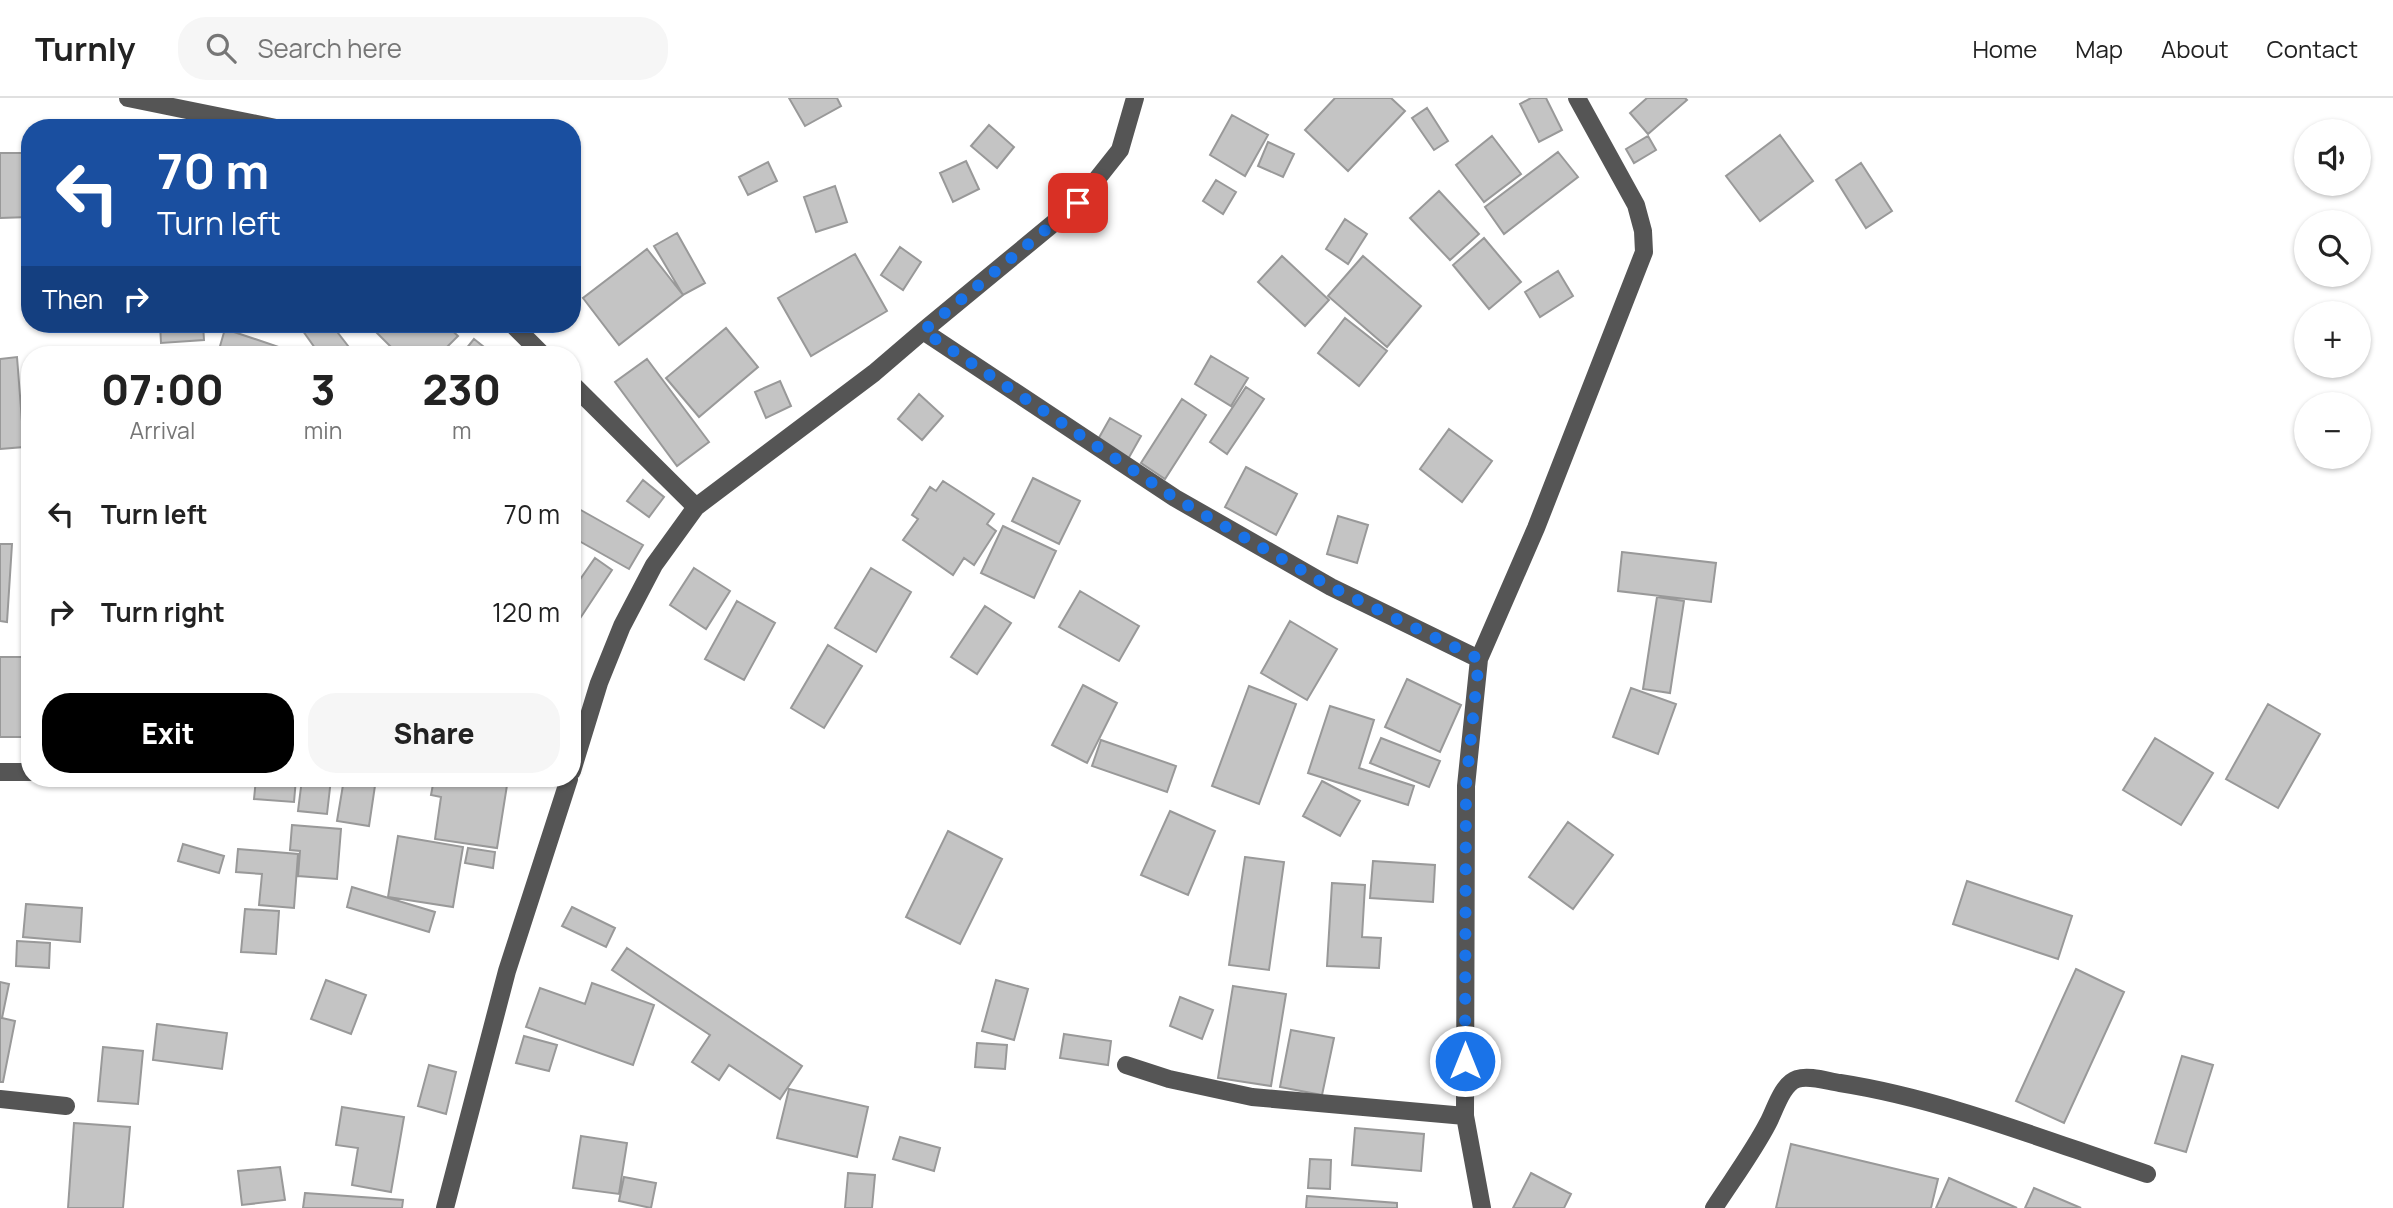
<!DOCTYPE html>
<html lang="en">
<head>
<meta charset="utf-8">
<style>
	:root { --surface:#fff; --page:#f6f6f6; --text:#222; --muted:#767676; --line:#e0e0e0; --accent:#000 }
	body { margin:0; font-family:Manrope,sans-serif; background:var(--page); color:var(--text); height:100vh; display:flex; flex-direction:column; font-size:26px; white-space:nowrap }
	* { box-sizing:border-box; margin:0 }
	p { font-size:23px; color:var(--muted) }
	.icon { flex:none; width:38px; height:38px; fill:none; stroke:currentColor; stroke-width:2; stroke-linecap:round; stroke-linejoin:round }
	.map { position:relative; flex:1; overflow:hidden }
	.panel { position:absolute; left:21px; top:248px; width:560px; height:441px; display:flex; flex-direction:column; background:var(--surface); border-radius:28px; box-shadow:0 2px 5px #0004 }
	.panel>* { flex:none }
	.top-card { position:absolute; left:21px; top:21px; width:560px; height:214px; border-radius:28px; box-shadow:0 2px 5px #0004; background:#1a4fa0; color:#fff; overflow:hidden }
	.tools { position:absolute; left:2294px; top:21px; display:grid; gap:14px }
	.tools a { display:grid; place-items:center; width:77px; height:77px; border-radius:50%; background:var(--surface); box-shadow:0 2px 5px #0004; font-size:35px }
	.pin { position:absolute; display:grid; place-items:center; width:60px; height:60px; color:#fff; margin:-30px; border-radius:14px; box-shadow:0 4px 10px #0006 }
	.me { position:absolute; width:77px; margin:-38px; rotate:0deg; stroke-linejoin:round; filter:drop-shadow(0 0 5px #0008) }
	.turn { display:flex; align-items:center; gap:24px; height:147px; padding:0 21px; font-size:32px }
	.turn .icon { width:91px; height:91px; stroke-width:2.5 }
	.turn b { display:block; font-size:49px; line-height:60px }
	.then { display:flex; align-items:center; height:66px; padding:0 21px; background:#0003; gap:14px; font-size:26px }
	.eta { display:flex; justify-content:space-evenly; align-items:center; height:119px; text-align:center }
	.eta b { font-size:42px; font-weight:800; line-height:49px }
	.cta { display:flex; gap:14px; margin-top:auto; padding:14px 21px }
	.cta a { flex:1; height:80px; border-radius:28px; background:var(--accent); color:#fff; font-size:28px; font-weight:800; line-height:80px; text-align:center }
	.cta a+a { background:var(--page); color:var(--text) }
	ul { padding:0; list-style:none }
	li { display:flex; align-items:center; gap:21px; height:98px; padding:0 21px }
	li div { flex:1 }
	li b { display:block; font-size:26px }
	li em { font-style:normal }
	header { display:flex; align-items:center; gap:42px; box-sizing:border-box; height:98px; padding:0 35px; background:var(--surface); border-bottom:2px solid var(--line) }
	header strong { font-size:33px }
	nav { display:flex; gap:38px; margin-inline-start:auto; font-size:24px }
	.search { width:490px; height:63px; background:var(--page); display:flex; align-items:center; gap:18px; box-sizing:border-box; padding:0 24px; border-radius:28px; color:var(--muted); font-size:26px }
	.map>svg:first-child { display:block }
	.building { fill:#c4c4c4; stroke:#999; stroke-width:2 }
	.lines { fill:none; stroke-linecap:round; stroke-linejoin:round }
	.minor { stroke:#555; stroke-width:18 }
	.route { stroke:#1a73e8; stroke-width:12; stroke-dasharray:0 21.6 }
</style>
</head>
<body>
<header>
<strong>Turnly</strong>
<div class="search"><svg class="icon" aria-label="search" viewBox="0 0 24 24"><circle cx="10" cy="10" r="6"/><path d="M15 15l6 6"/></svg>Search here</div>
<nav><a>Home</a><a>Map</a><a>About</a><a>Contact</a></nav>
</header>
<div class="map">
<svg width="2393" height="1110" viewBox="0 0 2393 1110">
	<rect width="100%" height="100%" fill="#fff"/>
	<path class="building" d="M789,0h48l4,8 -36,20z
		M1335,0h56l14,13 -57,60 -43,-41z
		M1531,0h15l16,32 -23,12 -19,-38z
		M1647,0h38l2,2 -39,34 -18,-21z
		M1427,10l21,33 -14,9 -22,-32z
		M1232,17l36,20 -23,41 -35,-21z
		M989,27l25,22 -17,21 -26,-22z
		M1780,37l33,46 -53,40 -34,-45z
		M1492,38l29,38 -37,28 -28,-37z
		M1648,38l8,14 -22,13 -8,-14z
		M1268,44l26,12 -11,23 -25,-11z
		M1558,54l20,25 -74,57 -19,-27z
		M0,55h28l1,64 -29,1z
		M966,63l13,28 -26,13 -13,-29z
		M768,64l9,19 -29,14 -9,-18z
		M1861,65l31,48 -26,17 -30,-48z
		M1216,82l20,12 -13,22 -20,-13z
		M835,88l12,36 -31,10 -12,-35z
		M1439,93l40,43 -29,26 -40,-42z
		M1345,121l22,15 -19,30 -22,-15z
		M677,135l28,50 -22,12 -29,-49z
		M1484,140l37,44 -32,27 -36,-44z
		M900,149l21,15 -18,28 -22,-15z
		M647,151l36,46 -64,50 -36,-47z
		M855,156l32,57 -76,45 -33,-58z
		M1282,158l47,44 -24,26 -47,-44z
		M1363,158l58,50 -34,41 -59,-51z
		M1558,173l15,25 -33,21 -15,-25z
		M1345,220l42,33 -28,35 -41,-33z
		M160,226h43l1,16 -43,3z
		M298,226h33l24,31h-35z
		M376,226h69l13,12 -19,19h-40l-27,-27z
		M726,230l32,39 -59,50 -33,-39z
		M225,231l54,18 -3,8h-51l-7,-2z
		M474,241l15,12 -3,4h-25z
		M1211,258l37,22 -17,28 -36,-22z
		M17,259l7,90 -24,2v-90z
		M647,261l62,83 -32,24 -62,-84z
		M780,283l11,25 -25,12 -11,-26z
		M1246,289l18,12 -37,55 -17,-12z
		M919,296l24,22 -21,24 -24,-21z
		M1182,301l24,16 -41,64 -24,-16z
		M1110,320l31,18 -14,25 -31,-18z
		M1449,331l43,32 -30,41 -42,-33z
		M1246,369l51,27 -21,41 -51,-28z
		M1033,380l47,23 -21,43 -47,-23z
		M643,382l21,17 -15,20 -22,-16z
		M943,383l51,33 -7,10 9,7 -22,34 -10,-7 -11,17 -50,-35 15,-21 -6,-4 18,-28 6,4z
		M579,411l64,36 -14,24 -57,-32v-15z
		M1338,418l30,9 -11,38 -30,-9z
		M1003,428l53,25 -22,47 -53,-25z
		M0,446h12l-5,78 -7,-1z
		M1622,454l94,11 -5,39 -93,-11z
		M595,460l17,12 -35,53 -5,-3v-29z
		M694,470l36,23 -24,38 -36,-24z
		M871,470l40,24 -35,60 -41,-24z
		M1080,493l59,35 -20,35 -60,-34z
		M1657,499l27,4 -14,92 -27,-4z
		M737,503l38,22 -31,57 -39,-21z
		M985,508l26,17 -34,51 -26,-17z
		M1290,523l47,28 -30,51 -46,-27z
		M828,547l34,21 -38,62 -33,-20z
		M0,559h26v80h-26z
		M1407,581l54,26 -21,47 -55,-25z
		M1083,587l34,18 -30,60 -35,-18z
		M1249,588l47,18 -37,100 -47,-18z
		M1631,590l45,16 -18,50 -45,-17z
		M2268,606l52,30 -42,74 -52,-29z
		M1330,608l44,14 -15,48 55,18 -6,19 -100,-32z
		M1381,640l59,23 -11,26 -59,-24z
		M2155,640l58,35 -32,52 -58,-35z
		M1101,642l75,26 -9,26 -75,-26z
		M256,681h40l-2,23 -40,-3z
		M302,681h29l-4,35 -29,-3z
		M344,681h32l-7,47 -32,-5z
		M434,681h74l-11,69 -62,-9 6,-42 -10,-2z
		M1322,683l38,20 -20,35 -37,-20z
		M1170,713l45,20 -27,64 -47,-20z
		M1568,724l45,33 -40,54 -44,-32z
		M292,727l49,4 -4,50 -39,-3 2,-25 -10,-1z
		M948,733l54,28 -42,85 -54,-27z
		M398,738l65,11 -10,60 -65,-10z
		M183,746l41,12 -5,17 -41,-12z
		M468,750l27,4 -2,16 -28,-5z
		M238,751l60,5 -4,54 -35,-3 3,-31 -26,-2z
		M1245,759l39,5 -15,108 -40,-5z
		M1373,763l62,4 -2,37 -63,-4z
		M1967,783l105,35 -14,43 -105,-35z
		M1332,785l33,2 -3,52 19,1 -2,30 -52,-2z
		M352,789l83,25 -6,20 -82,-25z
		M26,806l56,4 -2,34 -57,-5z
		M572,809l43,21 -9,19 -44,-21z
		M245,811l34,2 -3,43 -35,-2z
		M17,843l33,2 -1,25 -33,-2z
		M627,850l175,118 -22,33 -51,-34 -10,15 -27,-18 18,-27 -98,-65z
		M2076,871l48,23 -60,131 -48,-22z
		M326,882l40,15 -15,39 -40,-15z
		M996,882l32,9 -14,51 -32,-9z
		M0,884l9,2 -7,34 13,3 -12,61h-3z
		M592,885l62,22 -21,60 -107,-38 14,-39 45,16z
		M1233,888l53,8 -15,92 -53,-8z
		M1180,899l33,13 -11,29 -32,-13z
		M157,926l70,9 -5,36 -69,-9z
		M1291,932l43,8 -12,57 -42,-8z
		M1064,936l47,7 -3,24 -48,-7z
		M524,938l33,9 -8,26 -33,-8z
		M977,945l30,2 -2,24 -30,-2z
		M103,949l40,4 -5,53 -40,-3z
		M2182,958l31,9 -27,87 -31,-9z
		M429,967l27,7 -10,42 -28,-8z
		M789,991l79,18 -11,50 -80,-19z
		M342,1009l62,10 -13,75 -39,-7 6,-37 -22,-3z
		M74,1025l56,4 -7,81h-55z
		M1355,1030l69,6 -3,37 -69,-6z
		M581,1038l46,7 -8,51 -46,-6z
		M900,1039l40,11 -6,23 -41,-12z
		M1791,1046l147,35 -7,29h-155z
		M1310,1061l21,1 -1,29 -22,-1z
		M280,1069l5,33 -43,5 -4,-34z
		M848,1075l27,2 -3,33h-27z
		M1531,1075l40,21 -7,14h-51z
		M624,1079l32,6 -5,25 -32,-7z
		M1949,1080l68,30h-81z
		M2034,1090l47,20h-56z
		M305,1095l98,7 -1,8h-99z
		M1307,1098l90,7v5h-91z"/>
	<g class="lines">
		<path class="minor" d="M128,0l148,30
			M512,226l31,31
			M923,233l252,167 156,89 148,72
			M572,286l124,123
			M572,673l27,-88 23,-57 32,-61 42,-58 178,-134 49,-42 155,-128 42,-53 15,-52
			M0,674h30
			M1126,967l43,14 83,18 213,19
			M0,1001l66,7
			M445,1110l62,-237 62,-192
			M1482,1110l-17,-92 1,-330 13,-127 57,-131 108,-276 -1,-21 -7,-26 -59,-107
			M1714,1110c18,-28 39,-56 54,-85 7,-13 14,-39 29,-44 12,-4 30,2 43,4 103,16 207,58 307,91"/>
	</g>
	<g class="lines">
		<path class="route" d="M1078,105l-155,128 252,167 156,89 148,72 -13,127 -1,275"/>
	</g>
</svg>
<div class="tools">
<a><svg class="icon" aria-label="sound" viewBox="0 0 24 24"><path d="M4 9h4l5-4v14l-5-4H4zM17 9q2 3 0 6"/></svg></a>
<a><svg class="icon" aria-label="search" viewBox="0 0 24 24"><circle cx="10" cy="10" r="6"/><path d="M15 15l6 6"/></svg></a>
<a>+</a>
<a>−</a>
</div>
<div class="pin" style="left:1078px;top:105px;background:#d93025"><svg class="icon" aria-label="arrive" viewBox="0 0 24 24"><path d="M6 21V4h12l-3 4 3 4H6"/></svg></div>
<svg class="me" style="left:1465px;top:963px" viewBox="-20 -20 40 40"><circle r="17" fill="#1a73e8" stroke="#fff" stroke-width="3"/><path d="M0-11L8 9 0 5-8 9z" fill="#fff"/></svg>
<div class="top-card">
<div class="turn"><svg class="icon" aria-label="left" viewBox="0 0 24 24"><path d="M17 20v-9H6M10 6l-5 5 5 5"/></svg><div><b>70 m</b>Turn left</div></div>
<div class="then">Then<svg class="icon" aria-label="right" viewBox="0 0 24 24"><path d="M7 20v-9h11M14 6l5 5-5 5"/></svg></div>
</div>
<section class="panel">
<div class="eta">
<div><b>07:00</b><p>Arrival</p></div>
<div><b>3</b><p>min</p></div>
<div><b>230</b><p>m</p></div>
</div>
<ul>
<li><svg class="icon" aria-label="left" viewBox="0 0 24 24"><path d="M17 20v-9H6M10 6l-5 5 5 5"/></svg><div><b>Turn left</b></div><em>70 m</em></li>
<li><svg class="icon" aria-label="right" viewBox="0 0 24 24"><path d="M7 20v-9h11M14 6l5 5-5 5"/></svg><div><b>Turn right</b></div><em>120 m</em></li>
</ul>
<div class="cta"><a>Exit</a><a>Share</a></div>
</section>
</div>
</body>
</html>
